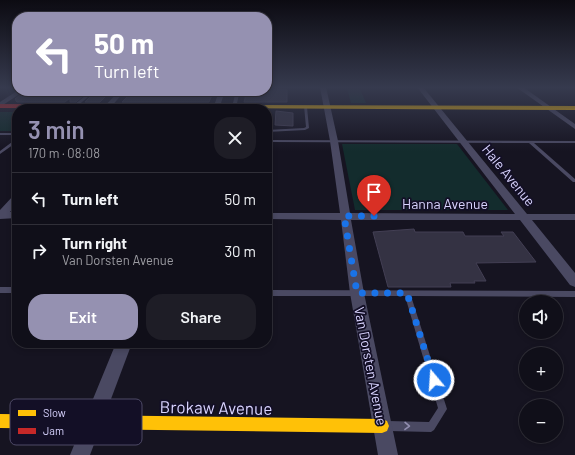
<!DOCTYPE html>
<html lang="en">
<head>
<meta charset="utf-8">
<style>
	:root { --surface:#100f19; --page:#1e1d26; --text:#f1f3f6; --muted:#9c9ca2; --line:#302f38; --accent:#9591b1 }
	body { margin:0; font-family:Barlow,sans-serif; background:var(--page); color:var(--text); height:100vh; display:flex; flex-direction:column; font-size:15px; white-space:nowrap }
	* { box-sizing:border-box; margin:0 }
	p { font-size:13px; color:var(--muted) }
	.icon { flex:none; width:22px; height:22px; fill:none; stroke:currentColor; stroke-width:2; stroke-linecap:round; stroke-linejoin:round }
	.map { position:relative; flex:1; overflow:hidden }
	.panel { position:absolute; left:12px; top:104px; width:260px; height:244px; display:flex; flex-direction:column; background:var(--surface); border-radius:16px; box-shadow:0 2px 6px #0003,0 0 0 1px var(--line) }
	.panel>* { flex:none }
	.hud { position:absolute; left:12px; top:12px; width:260px; height:84px; border-radius:16px; box-shadow:0 2px 6px #0003,0 0 0 1px var(--line); background:#9591b1; color:#fff; overflow:hidden }
	.buttons { position:absolute; left:519px; top:295px; display:grid; gap:8px }
	.buttons a { display:grid; place-items:center; width:44px; height:44px; border-radius:50%; background:var(--surface); box-shadow:0 2px 6px #0003,0 0 0 1px var(--line); font-size:20px }
	.pin { position:absolute; display:grid; place-items:center; width:34px; height:34px; color:#fff; margin:-41px -17px; border-radius:50% 50% 50% 0; rotate:-45deg; box-shadow:0 0 4px #0007 }
	.pin .icon { rotate:45deg }
	.me { position:absolute; width:44px; margin:-22px; rotate:342deg; stroke-linejoin:round; filter:drop-shadow(0 0 3px #0008) }
	.turn { display:flex; align-items:center; gap:14px; height:84px; padding:0 16px; font-size:18px }
	.turn .icon { width:52px; height:52px; stroke-width:2.5 }
	.turn b { display:block; font-size:28px; line-height:34px }
	.round { display:grid; place-items:center; flex:none; width:42px; height:42px; border-radius:16px; background:var(--page) }
	.headline { display:flex; align-items:center; justify-content:space-between; height:68px; padding:0 16px }
	h1 { font-size:24px; font-weight:600; line-height:30px; color:var(--accent) }
	.cta { display:flex; gap:8px; margin-top:auto; padding:8px 16px }
	.cta a { flex:1; height:46px; border-radius:16px; background:var(--accent); color:#fff; font-size:16px; font-weight:600; line-height:46px; text-align:center }
	.cta a+a { background:var(--page); color:var(--text) }
	ul { padding:0; list-style:none }
	li { display:flex; align-items:center; gap:12px; height:52px; padding:0 16px; border-top:1px solid var(--line) }
	li div { flex:1 }
	li b { display:block; font-size:15px }
	li em { font-style:normal }
	.map>svg:first-child { display:block }
	.green { fill:#132c2d }
	.building { fill:#343243; stroke:#433f54 }
	.lines { fill:none; stroke-linecap:round; stroke-linejoin:round }
	.lane { fill:#4a4962; fill-rule:evenodd }
	.street { fill:#4a4962; fill-rule:evenodd }
	.slow { fill:#ffc107; fill-rule:evenodd }
	.jam { fill:#c62828; fill-rule:evenodd }
	.oneway { stroke:#928eb0 }
	.route { stroke:#1a73e8; stroke-width:7; stroke-dasharray:0 12.6 }
	.labels { text-anchor:middle; dominant-baseline:central; stroke-width:3.5; stroke-linejoin:round; paint-order:stroke }
	.street-label { font-size:14px; fill:#d9d4ff; stroke:#130f26 }
	.near-street-label { font-size:17px; fill:#d9d4ff; stroke:#130f26 }
	.key { fill:#130f26; stroke:#4e4a67; stroke-width:1 }
	.key-label { font-size:11px; fill:#d9d4ff }
</style>
</head>
<body>
<div class="map">
<svg width="575" height="455" viewBox="0 0 575 455">
	<rect width="100%" height="100%" fill="#161421"/>
	<path class="green" d="M347,88l13,1 6,14h-15z
		M0,112h17v15l-6,4h-11z
		M342,144h115l51,66h-153z"/>
	<path class="building" d="M274,89h13v13h-43l3,-11h26z
		M25,91h54l-6,4 12,-1 -9,8h-6v-4l-5,4h-48l-2,-3z
		M133,91l69,1 12,-1 -5,11h-87z
		M110,92l-10,10h-15l9,-9z
		M276,111l17,2v13l-18,-1z
		M414,229l1,3h48l2,4h39l-3,-4h12l23,30 -60,1 10,18h-12l1,2h-25l1,4h-63l-15,-55z"/>
	<g class="lines">
		<path class="lane" d="M91,91h4l-19,16h-2v-2z
			M236,91h4l-4,16 -2,1 -2,-1z
			M304,106l3,1 2,21 -4,2 -38,2v-2l37,-2 2,-1z
			M0,133h17v2h-17z
			M16,139h1v3l-17,12v-3z
			M267,140l308,1v2h-41l41,36v3h-2l-44,-39 -259,-1 -1,22 -2,1z
			M0,287h17v6h-17z
			M267,290l308,1v6l-164,-1 36,113 -13,21 -3,2 -43,-1 -3,-2 -2,-3 2,-3 3,-2 41,1 9,-14 -33,-112h-138z"/>
		<path class="street" d="M320,87h6l12,54 12,72 165,1 -98,-127h6l104,127h48v6h-43l43,53v14l-5,-2 -50,-65h-169l13,73 34,162h-20l-28,-162 -9,-73 -74,-1v-6h73l-10,-72z
			M516,87h7l52,37v5z
			M17,91h7l-24,16v-5z
			M119,91h6l-16,18h-7z
			M219,91h6l-6,18h-6z
			M17,195v9l-7,8h7v6l-17,1v-9l13,-14z
			M116,343h16l-42,112h-20z"/>
		<path class="slow" d="M217,105l358,1v4l-360,-2v-2z
			M0,414l382,5 5,2 2,5 -2,5 -5,2 -382,-5z"/>
		<path class="jam" d="M0,104l217,1 3,2 -3,2 -217,-1z"/>
	</g>
	<defs><path id="oneway-chevron" d="M-2-3.5L2.5 0L-2 3.5" fill="none" stroke-width="1.6" stroke-linecap="round" stroke-linejoin="round"/></defs>
	<use class="oneway" href="#oneway-chevron" transform="translate(407 426) rotate(1)"/>
	<linearGradient id="sky" x2="0" y2="1"><stop stop-color="#0c0b12"/><stop offset="0.58" stop-color="#363a4e"/><stop offset="1" stop-color="#363a4e" stop-opacity="0"/></linearGradient>
	<rect width="575" height="151" fill="url(#sky)"/>
	<g class="lines">
		<path class="route" d="M374,216h-30l13,77h50l27,87"/>
	</g>
	<g class="labels">
		<g class="street-label">
			<text transform="translate(509 175) rotate(51)">Hale Avenue</text>
			<text x="445" y="203">Hanna Avenue</text>
			<text transform="translate(371 366) rotate(79)">Van Dorsten Avenue</text>
		</g>
		<g class="near-street-label">
			<text transform="translate(216 407) rotate(1)">Brokaw Avenue</text>
		</g>
	</g>
	<rect x="10" y="399" width="132" height="46" rx="6" class="key"/>
	<rect x="18" y="410" width="18" height="6" fill="#ffc107"/>
	<rect x="18" y="428" width="18" height="6" fill="#c62828"/>
	<g class="key-label">
		<text x="43" y="417">Slow</text>
		<text x="43" y="435">Jam</text>
	</g>
</svg>
<div class="buttons">
<a><svg class="icon" aria-label="sound" viewBox="0 0 24 24"><path d="M4 9h4l5-4v14l-5-4H4zM17 9q2 3 0 6"/></svg></a>
<a>+</a>
<a>−</a>
</div>
<div class="pin" style="left:374px;top:216px;background:#d93025"><svg class="icon" aria-label="arrive" viewBox="0 0 24 24"><path d="M6 21V4h12l-3 4 3 4H6"/></svg></div>
<svg class="me" style="left:434px;top:380px" viewBox="-20 -20 40 40"><circle r="17" fill="#1a73e8" stroke="#fff" stroke-width="3"/><path d="M0-11L8 9 0 5-8 9z" fill="#fff"/></svg>
<div class="hud">
<div class="turn"><svg class="icon" aria-label="left" viewBox="0 0 24 24"><path d="M17 20v-9H6M10 6l-5 5 5 5"/></svg><div><b>50 m</b>Turn left</div></div>
</div>
<section class="panel">
<div class="headline"><div><h1>3 min</h1><p>170 m · 08:08</p></div><a class="round"><svg class="icon" aria-label="close" viewBox="0 0 24 24"><path d="M6 6l12 12M18 6L6 18"/></svg></a></div>
<ul>
<li><svg class="icon" aria-label="left" viewBox="0 0 24 24"><path d="M17 20v-9H6M10 6l-5 5 5 5"/></svg><div><b>Turn left</b></div><em>50 m</em></li>
<li><svg class="icon" aria-label="right" viewBox="0 0 24 24"><path d="M7 20v-9h11M14 6l5 5-5 5"/></svg><div><b>Turn right</b><p>Van Dorsten Avenue</p></div><em>30 m</em></li>
</ul>
<div class="cta"><a>Exit</a><a>Share</a></div>
</section>
</div>
</body>
</html>
